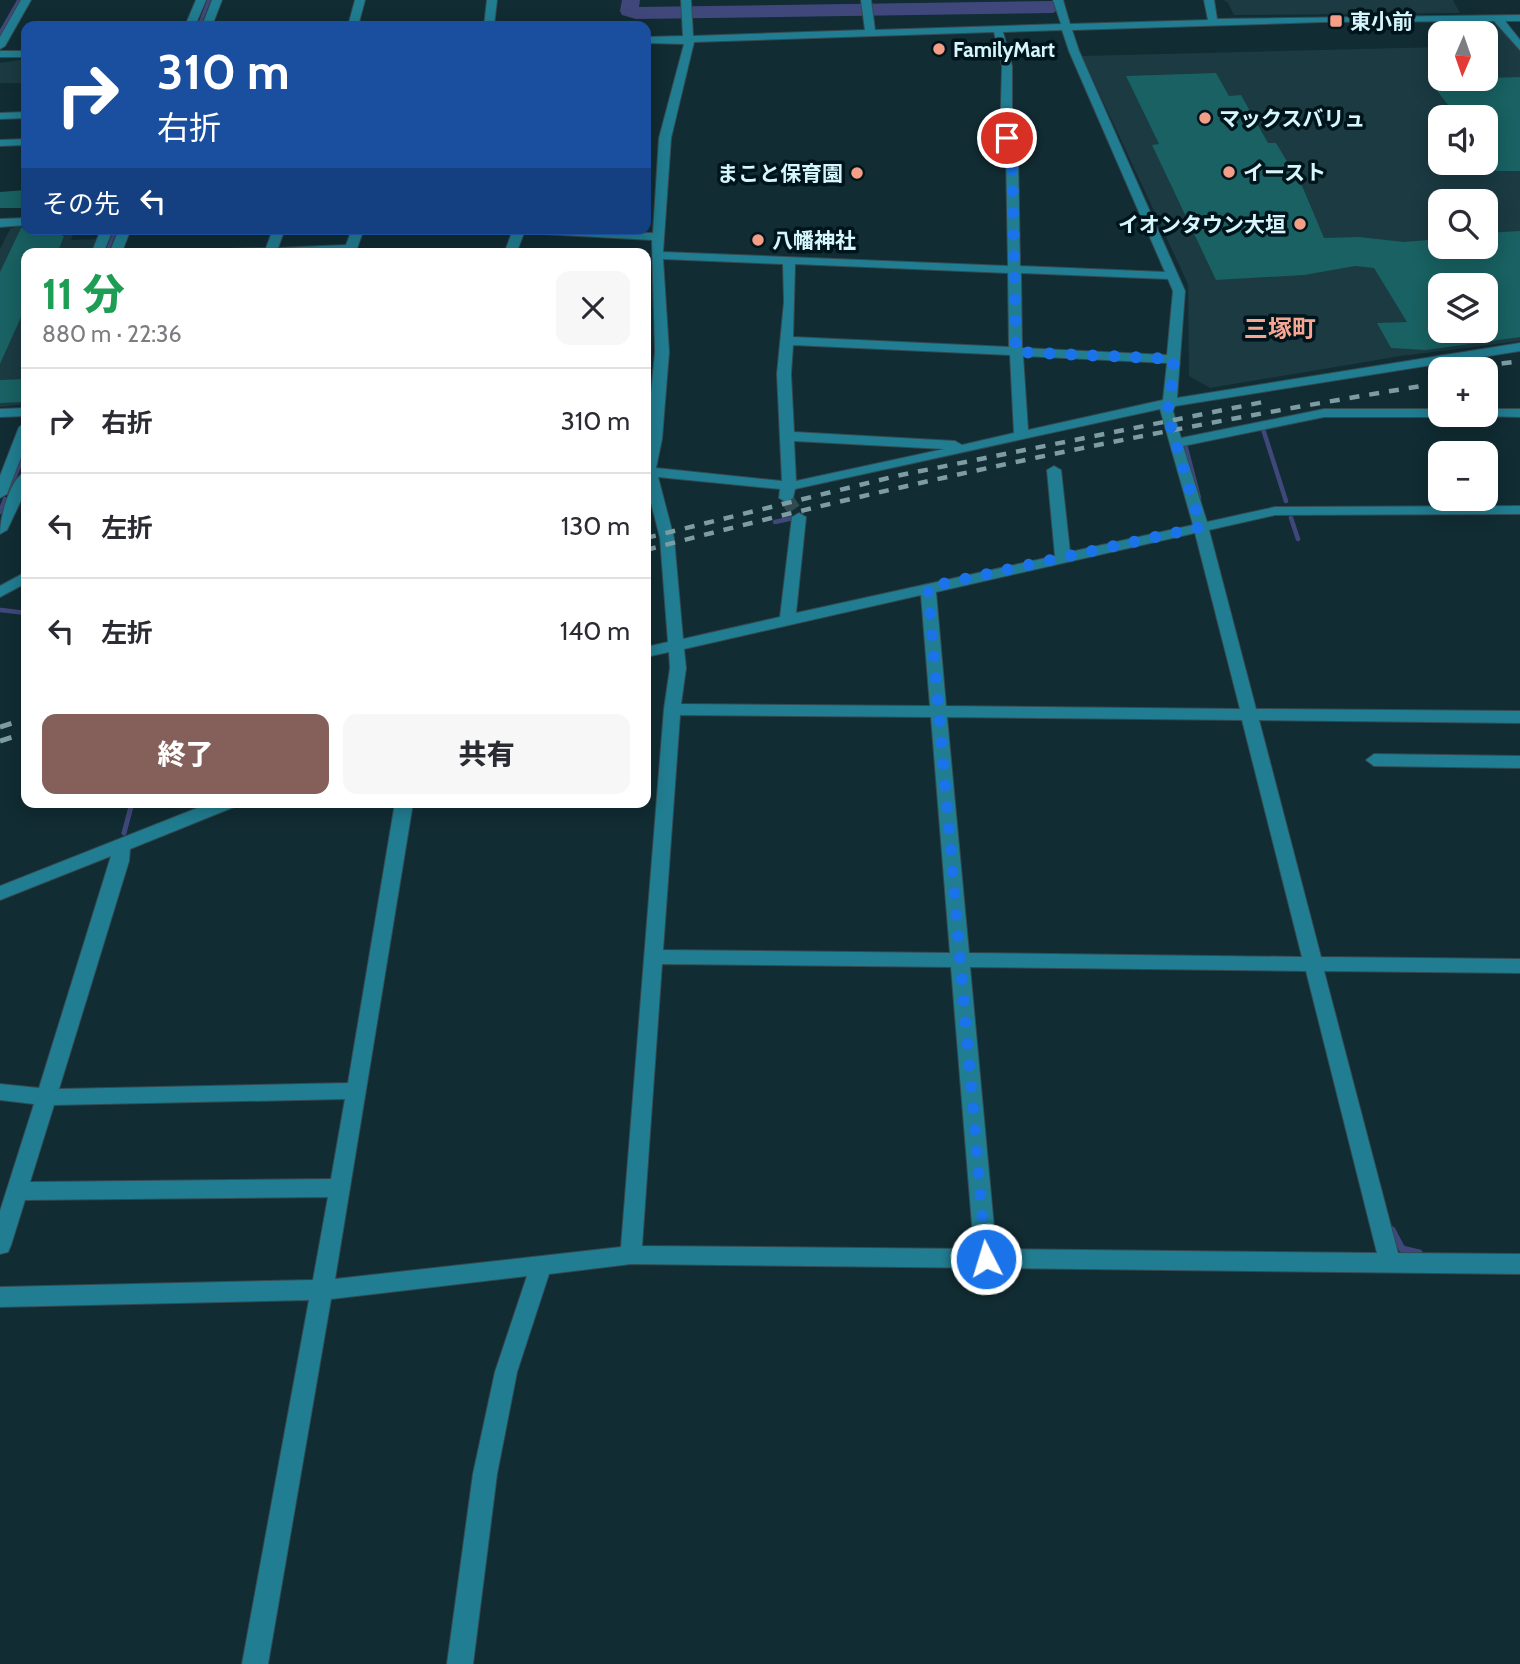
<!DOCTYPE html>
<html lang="ja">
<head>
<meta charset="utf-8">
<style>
	:root { --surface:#fff; --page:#f7f7f7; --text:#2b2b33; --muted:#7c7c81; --line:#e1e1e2; --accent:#855f59 }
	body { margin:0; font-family:Cabin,"Noto Sans JP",sans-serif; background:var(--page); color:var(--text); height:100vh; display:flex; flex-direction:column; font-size:26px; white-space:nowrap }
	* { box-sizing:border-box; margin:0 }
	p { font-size:23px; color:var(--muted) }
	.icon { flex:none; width:38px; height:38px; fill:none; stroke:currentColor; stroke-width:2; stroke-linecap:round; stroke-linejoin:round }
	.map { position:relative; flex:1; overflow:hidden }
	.sheet { position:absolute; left:21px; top:248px; width:630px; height:560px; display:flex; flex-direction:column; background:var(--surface); border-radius:14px; box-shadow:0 4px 18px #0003 }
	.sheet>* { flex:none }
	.guide { position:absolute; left:21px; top:21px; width:630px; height:214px; border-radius:14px; box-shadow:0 4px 18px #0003; background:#1a4fa0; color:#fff; overflow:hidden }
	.needle { width:46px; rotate:182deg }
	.buttons { position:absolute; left:1428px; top:21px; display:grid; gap:14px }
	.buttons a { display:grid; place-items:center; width:70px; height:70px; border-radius:14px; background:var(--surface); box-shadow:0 4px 18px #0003; font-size:35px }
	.pin { position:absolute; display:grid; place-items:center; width:60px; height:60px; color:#fff; margin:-30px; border:4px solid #fff; border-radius:50%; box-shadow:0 2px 7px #0007 }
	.me { position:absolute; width:77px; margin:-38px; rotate:355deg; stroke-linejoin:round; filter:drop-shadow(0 0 5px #0008) }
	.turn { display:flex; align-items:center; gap:24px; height:147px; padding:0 21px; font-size:32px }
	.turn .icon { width:91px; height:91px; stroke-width:2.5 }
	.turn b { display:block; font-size:49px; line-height:60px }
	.then { display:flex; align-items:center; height:66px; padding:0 21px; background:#0003; gap:14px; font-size:26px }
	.round { display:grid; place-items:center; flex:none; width:74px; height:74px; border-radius:14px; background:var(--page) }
	.head { display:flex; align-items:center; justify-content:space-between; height:119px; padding:0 21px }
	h1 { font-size:42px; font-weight:800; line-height:52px; color:#1e9e55 }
	.action { display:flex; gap:14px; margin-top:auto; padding:14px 21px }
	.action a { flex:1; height:80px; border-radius:14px; background:var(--accent); color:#fff; font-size:28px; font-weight:800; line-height:80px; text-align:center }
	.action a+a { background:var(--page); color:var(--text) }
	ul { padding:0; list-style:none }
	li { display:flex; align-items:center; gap:21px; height:105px; padding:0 21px; border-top:2px solid var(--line) }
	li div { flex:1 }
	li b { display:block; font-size:26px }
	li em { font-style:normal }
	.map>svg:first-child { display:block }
	.built { fill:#1b3a42; fill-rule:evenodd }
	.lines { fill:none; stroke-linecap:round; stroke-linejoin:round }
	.stream-far3 { stroke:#40487b; stroke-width:3.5 }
	.stream-far2 { stroke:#40487b; stroke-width:4.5 }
	.stream-far1 { stroke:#40487b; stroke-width:5 }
	.stream { stroke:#40487b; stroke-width:7 }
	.river { fill:#40487b; fill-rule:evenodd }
	.building { fill:#196162; fill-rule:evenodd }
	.minor-tunnel { stroke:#2f4a51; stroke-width:14; stroke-dasharray:14 7; stroke-linecap:butt }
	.minor-casing { stroke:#334a51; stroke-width:2 }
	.minor { fill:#217d91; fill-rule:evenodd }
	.rail-far1 { stroke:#7e9ca4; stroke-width:4.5; stroke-dasharray:10 10; stroke-linecap:butt }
	.rail { stroke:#7e9ca4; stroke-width:5; stroke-dasharray:12 12; stroke-linecap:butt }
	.route { stroke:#1a73e8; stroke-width:12; stroke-dasharray:0 21.6 }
	.poi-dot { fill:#f49e87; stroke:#00141b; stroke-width:2.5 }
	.labels { text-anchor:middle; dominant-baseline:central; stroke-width:7; stroke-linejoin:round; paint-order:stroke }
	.far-poi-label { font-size:21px; font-weight:bold; fill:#d6f6fe; stroke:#00141b; text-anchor:start }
	.far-quarter-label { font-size:24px; font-weight:bold; fill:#f7a791; stroke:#00141b }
</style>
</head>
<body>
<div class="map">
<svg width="1520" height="1664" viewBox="0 0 1520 1664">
	<rect width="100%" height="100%" fill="#112c33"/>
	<path class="built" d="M1223,0h230l7,13 -226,2 -6,-12z
		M1464,23l43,1 13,14v303l-119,15 -191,32 -21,-12 -1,-92 -106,-228 358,-9v32h46v-46h-19zM1440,117h46v46h-46zM1440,201h46v46h-46zM1440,285h46v46h-46z
		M26,59v24h-26v-20z
		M19,225h7v4h49l-4,11 27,-1 -7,15h-65v150l-26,3v-158l10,-20z"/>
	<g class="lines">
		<path class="stream-far3" d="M199,26l10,-26
			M0,33l19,-33
			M106,254l10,-25"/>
		<path class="stream-far2" d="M1263,429l23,72
			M1185,444l14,54
			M8,492l18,-42
			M0,512l5,-13
			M1291,518l7,21
			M775,522l18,-4v3
			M1,610l25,3"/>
		<path class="stream-far1" d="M124,833l8,-30"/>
		<path class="stream" d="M1392,1230l10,19 17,4"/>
		<path class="river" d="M622,0h18l-1,7 414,-6 9,6 -9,6 -417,6 -14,-4 -2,-4z"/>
	</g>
	<path class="building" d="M1216,73l13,23 12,-1 27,48h8l27,45 21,50 35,-1 45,5 36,-3v8h46v-14l34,-2v106l-94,13 -35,-2 -14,-25 30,-1 -33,-54 -19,-2 -51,9 -88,5 -64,-135 7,-1 -33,-68zM1440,285h46v46h-46z
		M1520,77v94h-24l-10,-13v-41h-29l-28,-37z
		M26,190v18h-26v-16z
		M21,228l44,1 -3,7h2l-7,18h-31v52l-26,58v-92z
		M26,379l-3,23 -23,1v-23z"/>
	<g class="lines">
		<path class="minor-tunnel" d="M786,498l13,19"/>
		<defs>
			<path id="minor" d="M21,0h10l-26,46 -5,3v-12z
				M196,0h10l-11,26h-10z
				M212,0h10l-10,26h-10z
				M355,0h10l-7,26h-10z
				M487,0h10l-3,26h-10z
				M681,0h10l2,36 172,-6 -4,-30h10l4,30 186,-6 -8,-24h10l7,24 138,-4 -4,-20h10l3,19 303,-4v6h-15l15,19v10l-26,-29 -171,1 -251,8 7,21 106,240 -8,107 343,-55v8l-345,55 -2,5 8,27 143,-29h116v6h6l-6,2h-116l-141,29 24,76 68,-15 245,-1v8l-245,1 -66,15 47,179 264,2v12l-261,-3 62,237 199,2v14l-196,-2 74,282 122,1v20l-889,-10 -82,10 -32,98 -20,102 -24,190h-26l26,-190 22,-102 32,-96 -196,23 -63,365h-26l67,-364 -309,7v-20l313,-7 15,-83 -303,3 -14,45 -3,7 -8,2v-43l34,-107 -34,-4v-16l39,4 72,-232 -111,44v-14l210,-83h26l-2,4 -104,42 -1,12 -70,228 289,-6 47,-280h18l-78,476 286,-32 43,-538 6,-41 -1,-16 -23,5v-10l22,-5 -8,-104 -14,-55v-36l9,-95 -3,-112 -128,-7 -8,21h-12l8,-22 -2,-3 143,4 6,-95 25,-94 -38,-1v-6l37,-1zM1062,30l7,21 96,221 -145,-6 -2,-114 -6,-10v-76l-9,-34zM994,32l8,34 -2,76 6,10 2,114 -345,-14 8,-114 23,-96zM663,259l120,5 1,38 -7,72 5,107 -126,-13 6,-29 7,-87zM795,264l213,9 1,74 -216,-10zM1021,273l147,6 5,12 -6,64 -145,-7zM793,345l217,10 4,78 -52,12 -7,-4 -161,-9 -3,-58zM1023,356l144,7 -4,37 -135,30zM1160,409l33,116 -123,27 -9,-82 -7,-4 -7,4 8,86 -259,57 10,-96 -7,-4 -7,4 -12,100 -97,22 -9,-101 -16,-61 122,12 -1,9 7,4 7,-4 2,-9zM794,441l150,8 -148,32zM1195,533l45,176 -294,-3 -10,-114zM921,595l9,111 -249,-2 5,-36 -2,-19zM680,715l251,2 19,236 -287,-3zM947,717l295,3 60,237 -333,-4zM662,964l289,3 23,282 -332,-3zM970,967l336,4 71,282 -381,-4zM345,1099l-14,80 -301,3 24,-77z
				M0,51h26v6h-26z
				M26,112v6l-26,1v-6z
				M26,139v6l-26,1v-6z
				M26,218v7l-26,2v-8z
				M101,229h12l-10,25h-12z
				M119,229h12l-10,25h-12z
				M273,229h12l-7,19 68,-3 6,-16h12l-9,25h-172l6,-4 77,-2z
				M26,408v8l-26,1v-8z
				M1486,409h34v8l-39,-1 5,-1z
				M26,423v21l-19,50 -7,4v-22l19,-49z
				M26,472v18l-19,40 -7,4c0,-16 10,-57 26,-62z
				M26,572v11l-26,14v-11z
				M1374,754l146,2v12l-146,-2 -8,-6z"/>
		</defs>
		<use href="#minor" class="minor-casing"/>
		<use href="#minor" class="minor"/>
		<path class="rail-far1" d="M1462,369l58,-8
			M646,538l250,-62 372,-75
			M646,550c262,-69 526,-124 794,-167"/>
		<path class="rail" d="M0,727l26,-8
			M0,741l26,-8"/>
	</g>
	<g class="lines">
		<path class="route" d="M986,1259l-58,-672 273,-60 -35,-116 4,-8 4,-44 -158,-7 -4,-200 -5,-14"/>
	</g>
	<g class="poi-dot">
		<rect x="1329" y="14" width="14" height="14" rx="3.5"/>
		<circle cx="939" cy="49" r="7"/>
		<circle cx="1205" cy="118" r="7"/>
		<circle cx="1229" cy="172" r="7"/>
		<circle cx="857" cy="173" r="7"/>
		<circle cx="1300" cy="224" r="7"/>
		<circle cx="758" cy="240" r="7"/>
	</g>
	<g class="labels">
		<g class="far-poi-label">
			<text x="1350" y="21">東小前</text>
			<text x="953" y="49">FamilyMart</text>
			<text x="1219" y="118">マックスバリュ</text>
			<text x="1243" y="172">イースト</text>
			<text x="843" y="173" text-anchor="end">まこと保育園</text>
			<text x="1286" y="224" text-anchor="end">イオンタウン大垣</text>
			<text x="772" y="240">八幡神社</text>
		</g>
		<g class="far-quarter-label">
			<text x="1280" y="328">三塚町</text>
		</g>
	</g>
</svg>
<div class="buttons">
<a><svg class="needle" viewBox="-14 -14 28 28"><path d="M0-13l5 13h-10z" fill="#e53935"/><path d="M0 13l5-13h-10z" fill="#7c7c81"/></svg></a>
<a><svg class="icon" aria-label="sound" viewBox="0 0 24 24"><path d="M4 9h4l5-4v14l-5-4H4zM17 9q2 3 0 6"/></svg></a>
<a><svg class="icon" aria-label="search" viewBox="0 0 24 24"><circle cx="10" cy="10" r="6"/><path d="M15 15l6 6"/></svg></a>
<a><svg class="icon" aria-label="layers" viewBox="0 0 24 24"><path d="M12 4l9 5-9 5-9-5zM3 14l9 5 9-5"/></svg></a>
<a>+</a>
<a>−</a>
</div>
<div class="pin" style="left:1007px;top:138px;background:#d93025"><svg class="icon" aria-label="arrive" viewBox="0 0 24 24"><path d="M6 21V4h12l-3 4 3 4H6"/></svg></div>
<svg class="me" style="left:986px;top:1259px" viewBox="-20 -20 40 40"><circle r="17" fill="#1a73e8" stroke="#fff" stroke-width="3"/><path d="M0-11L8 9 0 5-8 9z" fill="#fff"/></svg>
<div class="guide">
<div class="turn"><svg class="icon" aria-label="right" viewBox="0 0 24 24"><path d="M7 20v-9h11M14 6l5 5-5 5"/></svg><div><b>310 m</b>右折</div></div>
<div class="then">その先<svg class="icon" aria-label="left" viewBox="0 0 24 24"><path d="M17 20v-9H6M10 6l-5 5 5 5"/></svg></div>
</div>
<section class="sheet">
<div class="head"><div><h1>11 分</h1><p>880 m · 22:36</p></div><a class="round"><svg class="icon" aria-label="close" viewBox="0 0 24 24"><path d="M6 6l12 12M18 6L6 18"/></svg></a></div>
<ul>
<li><svg class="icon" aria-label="right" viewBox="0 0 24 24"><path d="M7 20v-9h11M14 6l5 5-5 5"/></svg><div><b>右折</b></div><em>310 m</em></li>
<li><svg class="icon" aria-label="left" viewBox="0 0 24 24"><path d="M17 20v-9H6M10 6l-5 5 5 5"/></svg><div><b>左折</b></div><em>130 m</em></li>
<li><svg class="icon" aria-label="left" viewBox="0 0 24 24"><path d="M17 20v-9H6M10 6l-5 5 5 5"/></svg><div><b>左折</b></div><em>140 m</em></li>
</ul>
<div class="action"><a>終了</a><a>共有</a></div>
</section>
</div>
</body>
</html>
